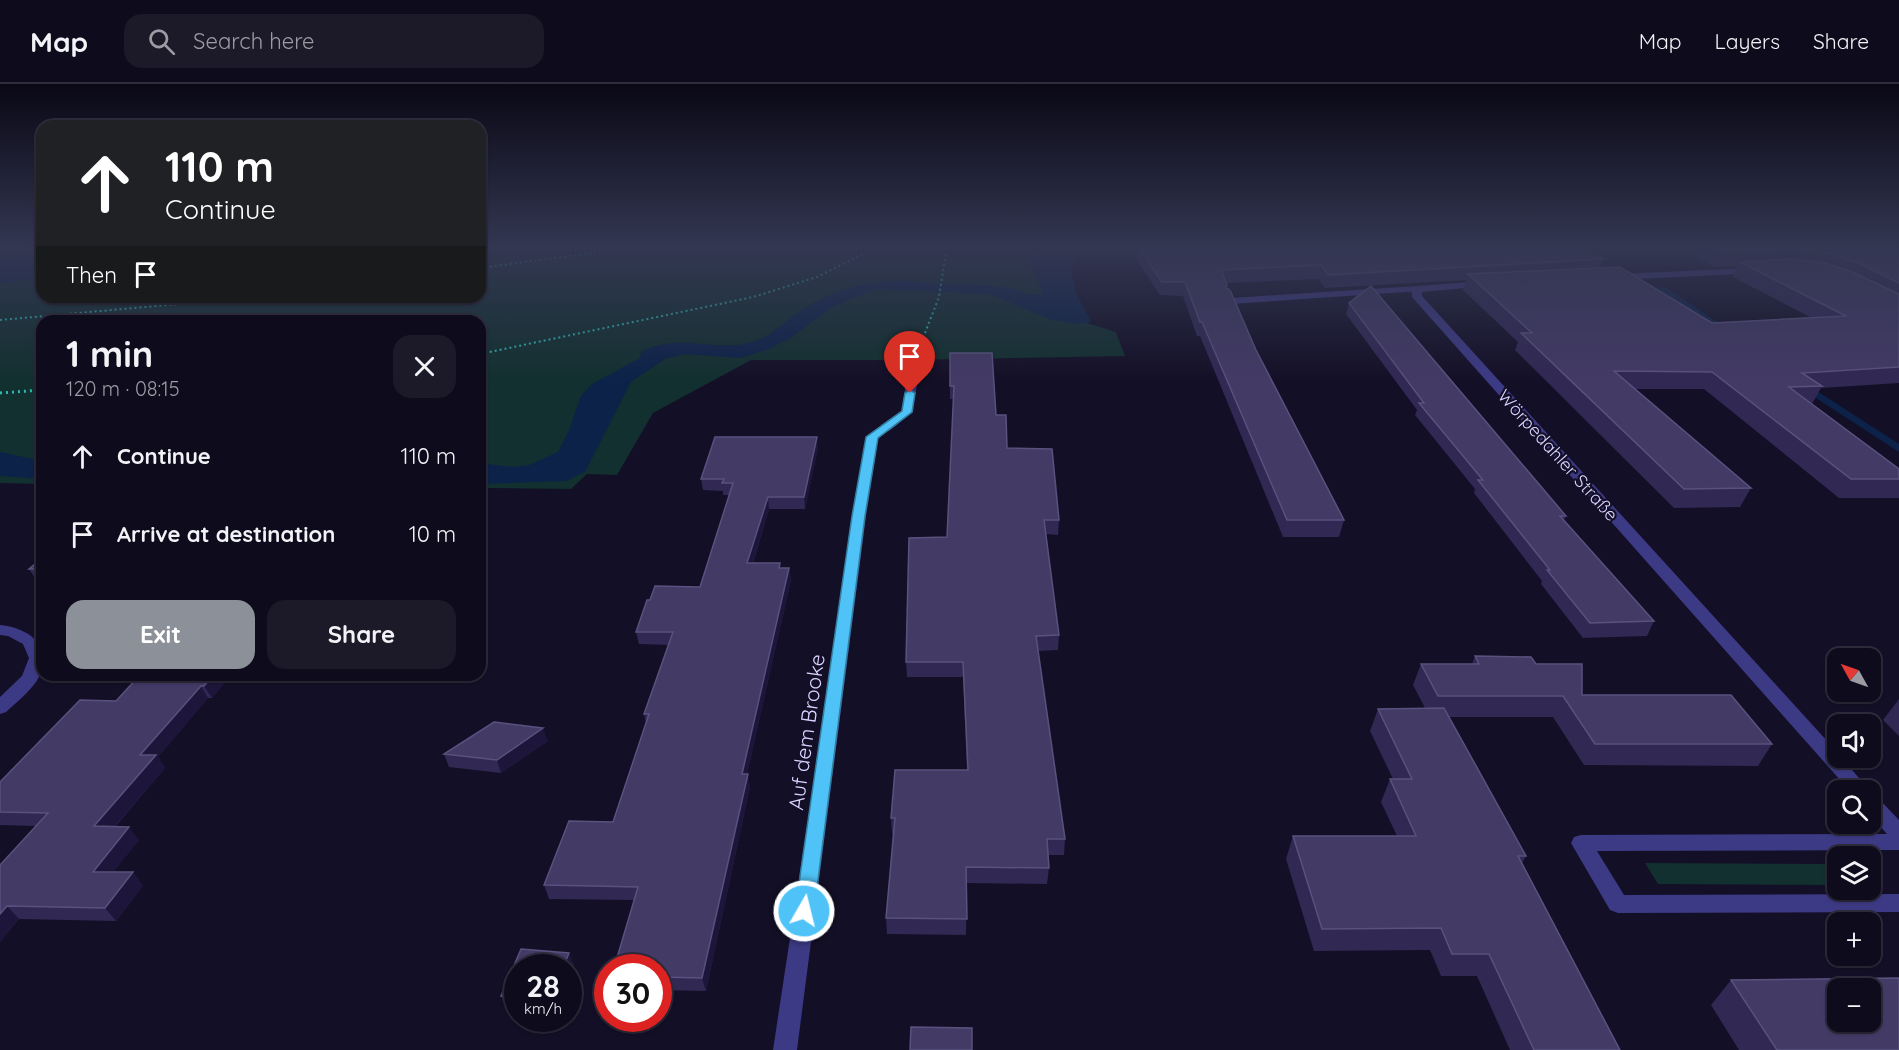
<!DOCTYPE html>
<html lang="en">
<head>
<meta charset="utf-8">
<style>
	:root { --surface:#0e0b1c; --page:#1c1929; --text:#f1f3f6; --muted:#9b9ba3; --line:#2e2b3b; --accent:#8c9099 }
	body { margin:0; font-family:Quicksand,sans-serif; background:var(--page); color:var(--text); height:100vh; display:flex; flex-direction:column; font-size:22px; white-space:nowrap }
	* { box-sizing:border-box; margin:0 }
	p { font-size:20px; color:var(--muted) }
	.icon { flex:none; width:33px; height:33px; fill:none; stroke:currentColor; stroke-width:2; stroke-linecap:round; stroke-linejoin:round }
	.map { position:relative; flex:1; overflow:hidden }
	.panel { position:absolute; left:36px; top:231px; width:450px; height:366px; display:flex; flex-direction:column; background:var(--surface); border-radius:18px; box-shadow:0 2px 4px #0004,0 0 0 2px var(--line) }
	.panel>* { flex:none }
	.banner { position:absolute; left:36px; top:36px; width:450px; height:183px; border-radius:18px; box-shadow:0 2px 4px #0004,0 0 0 2px var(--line); background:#202124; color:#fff; overflow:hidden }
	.needle { width:39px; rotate:310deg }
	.buttons { position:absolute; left:1827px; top:564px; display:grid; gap:12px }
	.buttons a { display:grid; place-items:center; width:54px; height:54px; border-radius:12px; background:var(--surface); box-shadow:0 2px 4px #0004,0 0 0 2px var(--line); font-size:30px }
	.speed { position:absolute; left:504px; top:870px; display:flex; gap:12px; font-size:30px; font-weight:700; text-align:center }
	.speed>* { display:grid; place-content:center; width:78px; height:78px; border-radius:50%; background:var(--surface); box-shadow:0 2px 4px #0004,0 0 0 2px var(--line); line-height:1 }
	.speed small { font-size:15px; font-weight:400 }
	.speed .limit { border:9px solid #d22; background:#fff; color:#111 }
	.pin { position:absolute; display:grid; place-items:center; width:51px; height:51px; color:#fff; margin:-62px -26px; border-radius:50% 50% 50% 0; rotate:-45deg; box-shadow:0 0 6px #0007 }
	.pin .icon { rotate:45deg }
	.me { position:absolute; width:66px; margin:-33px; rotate:8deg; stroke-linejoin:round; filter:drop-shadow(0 0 4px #0008) }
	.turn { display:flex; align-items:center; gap:21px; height:126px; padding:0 30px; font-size:27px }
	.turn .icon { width:78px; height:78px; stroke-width:2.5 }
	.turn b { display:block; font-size:42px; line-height:51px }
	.then { display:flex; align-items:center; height:57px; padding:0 30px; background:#0003; gap:12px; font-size:22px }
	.round { display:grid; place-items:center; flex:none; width:63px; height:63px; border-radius:18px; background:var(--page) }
	.summary { display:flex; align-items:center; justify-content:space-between; height:102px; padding:0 30px }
	h1 { font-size:36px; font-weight:700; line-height:45px }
	.button { display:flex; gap:12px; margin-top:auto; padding:12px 30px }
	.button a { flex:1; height:69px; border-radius:18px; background:var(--accent); color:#fff; font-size:24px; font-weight:700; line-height:69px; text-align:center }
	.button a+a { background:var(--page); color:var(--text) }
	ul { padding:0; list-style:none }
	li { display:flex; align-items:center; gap:18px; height:78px; padding:0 30px }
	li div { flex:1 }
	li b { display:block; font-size:22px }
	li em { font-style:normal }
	header { display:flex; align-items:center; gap:36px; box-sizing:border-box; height:84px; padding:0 30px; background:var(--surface); border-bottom:2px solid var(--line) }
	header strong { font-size:28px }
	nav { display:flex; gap:33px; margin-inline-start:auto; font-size:21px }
	.search { width:420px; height:54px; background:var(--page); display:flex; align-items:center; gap:15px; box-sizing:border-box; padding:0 21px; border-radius:18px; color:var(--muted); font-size:22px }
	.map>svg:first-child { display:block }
	.green { fill:#12302f }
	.water { fill:#0c2248 }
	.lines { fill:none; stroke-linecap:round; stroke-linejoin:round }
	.stream { fill:#0c2248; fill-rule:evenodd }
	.path-far1 { stroke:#2fb8b0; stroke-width:2; stroke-dasharray:2 3; stroke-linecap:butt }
	.path { stroke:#2fb8b0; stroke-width:3; stroke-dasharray:2 4; stroke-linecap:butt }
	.lane { fill:#3d3a85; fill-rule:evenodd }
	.street { fill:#3d3a85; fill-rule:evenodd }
	.wall { fill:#312854 }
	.shaded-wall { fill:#1d163a }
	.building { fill:#433a66; stroke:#5a527e; stroke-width:1.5; fill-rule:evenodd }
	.route { fill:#4fc3f7; stroke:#337fa1; stroke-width:1.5 }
	.labels { text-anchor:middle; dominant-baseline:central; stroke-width:4.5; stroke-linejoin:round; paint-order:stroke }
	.street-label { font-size:18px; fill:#d9d4ff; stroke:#130f26 }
	.near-street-label { font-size:21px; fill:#d9d4ff; stroke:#130f26 }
</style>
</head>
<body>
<header>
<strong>Map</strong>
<div class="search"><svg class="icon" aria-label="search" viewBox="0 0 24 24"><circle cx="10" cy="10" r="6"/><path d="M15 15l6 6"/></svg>Search here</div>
<nav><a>Map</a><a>Layers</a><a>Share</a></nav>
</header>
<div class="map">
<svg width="1899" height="966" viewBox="0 0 1899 966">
	<rect width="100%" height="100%" fill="#130f26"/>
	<path class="green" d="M0,163h42v50h438v-50h655l-35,7 -9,-2 -14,3c-14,22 3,45 14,66l-4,2 29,9 9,24 -220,4h-154l-98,53 -36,62 -30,-1 -16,15 -91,-1v-167h-438v163l-42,-1z
		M1645,779l192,1v21l-179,-1z"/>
	<path class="water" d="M1135,163l-35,7 -9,-2 -14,3c-13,22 3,45 14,66l-11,3 -28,-4 -63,-26 -114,-5 -44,19 -39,29 -23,12 -29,9 -55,-4 -20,5 -34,23 -46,90 -19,9 -86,3v-21l32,4 17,-2 29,-13 11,-22 12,-34 11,-12 48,-26 1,-6c37,-20 69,0 107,-9 27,-6 35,-23 57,-35 25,-16 57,-26 86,-27 20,-1 39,3 59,3 20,1 39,0 59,4 13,2 21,10 34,5l-14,-28 2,-10 9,-7z
		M42,168v26l-42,5v-23z
		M0,368l42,9v18l-42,-3z"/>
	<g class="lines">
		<path class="stream" d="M1660,203h6l62,43 -8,2 -60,-41z
			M1803,298l96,62v8l-100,-65v-4z"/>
		<path class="path-far1" d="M480,184l157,-21
			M0,236l257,-23
			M925,249l14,-36 8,-50
			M480,270l273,-57 64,-20 60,-30"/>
		<path class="path" d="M0,309l42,-3"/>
		<path class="lane" d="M1417,202l3,1v4l-189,13 -5,-3 5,-3z
			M916,269l5,3 -8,56 -24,19h-8l-2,-3 2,-3 20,-14 10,-55z"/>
		<path class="street" d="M1756,184l3,1v4l-144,7 -5,-3 5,-3z
			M1484,197l5,3 -2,2 -65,6v4l416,457v5h4l27,32h-20l-437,-493v-8l5,-3z
			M885,340l6,4 -13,11 -12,77 -69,534h-24l93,-613z
			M0,541c31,3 57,24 36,57 -8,11 -20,21 -30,30l-6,2v-17l22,-21 7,-18 -6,-14 -15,-8 -8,-1z
			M1870,711l7,2 22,23v30l-302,1 27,44 275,-1v18l-281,1 -8,-3 -39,-67 3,-6 7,-2 306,-1 -17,-19z"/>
	</g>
	<path class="wall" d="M1136,163h447l21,12 -4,9 112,55 98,-6 -77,-40 5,-11 -23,1 -38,-20h222v136l-78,5 -9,16 87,65v29h-60l-135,-109h-70l117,99 -11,19 -66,1 -159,-158 3,-8 -55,-52 3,-10 -141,8 -7,-9 -92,4 1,5 29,62 88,170 -5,17h-56l-83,-201h-3l-14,-40 -23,-1 -25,-38z
		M1349,219l217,213 -2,4 90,101 -7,15 -64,2 -42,-54 1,-3 -68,-88 1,-4 -60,-74 2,-5 -71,-96z
		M950,269l46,62 11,33 52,72 -1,15 -12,-1 13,101 -1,15 -20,1 27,188 -1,16h-16l1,13 -2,16 -80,-1 -1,52 -79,-1 -1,-16 7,-84h-1l-1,-16 76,-48 -4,-93h-56l-1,-15 41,-125 7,-138h-4z
		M818,364l-13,61h-36l-16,54h27v5h9l2,12 -44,194 3,13 -44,204 -48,-1v-22l-24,-68 -85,-1 -5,-14 69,-63 33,-99 -2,-9 25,-69 -30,-1 -3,-12 14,-32 50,-13 30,-92h-7v-4l-20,-1 -2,-11z
		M42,474v23h-5l-8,-12z
		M1475,572l61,8 46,31 190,49 -14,22 -174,-1 -31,-48h-104l77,139 -4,7 98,187h-110l-33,-74h-36l-11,-26 -116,1 -28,-92 7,-23h104l-16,-34 9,-23h3l-23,-48 8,-22 47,-1 -12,-23 8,-21h51z
		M140,591h91l-19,23h-4l-50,59 7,11 -50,59 24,13 -26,32h20l10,14 -27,35 -97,-2 -19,23v-77l36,-39 -36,-1v-43l116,-81z
		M1899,615v37l-16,-16z
		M548,657l-47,32 -52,-6 -5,-13z
		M521,865l48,4 5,13 -6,13v-11h-50v41h-11l-6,-13z
		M1731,896l168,70h-160l-28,-45z"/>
	<path class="shaded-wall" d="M817,353l1,11 -13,61 -1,-12z
		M768,413l1,12 -20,66 -2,-12z
		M789,484l2,12 -47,207 -2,-13z
		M213,591h18l-19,23 -8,-12z
		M201,602l7,12 -50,59 7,11 -61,71 -10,-13 46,-71z
		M543,644l5,13 -47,32 -4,-13z
		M748,690l2,13 -44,204 -4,-13z
		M129,743l10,13 -36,45 -10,-13z
		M133,788l10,14 -27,35 -11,-13z
		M7,822l12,13 -19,23v-28z
		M569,869l5,13 -6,13v-11h-5z"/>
	<path class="building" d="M1138,163h445l21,12 -276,16 -7,-10 -100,5 6,15 -1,3 4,2 26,60 88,170h-57l-85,-198h-2l-15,-40h-23z
		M1712,163h187v36l-39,-19 -29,-10 -38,-5 -71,3z
		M1793,175l32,4 27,9 47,22v73l-97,6 20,13 -33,1 110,82v10h-48l-139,-107 -98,-1 137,117 -67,1 -163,-156h11l-64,-59 152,-7 92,56 134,-7 -106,-54z
		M1371,202l195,230h-6l94,105 -64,2 -43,-53h3l-72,-90h5l-64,-77h5l-75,-100z
		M950,269h42l4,62h10l1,33 45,1 7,71h-15l15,115 -23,1 29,203h-18l2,29 -83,-1 1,52 -81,-1 9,-100h-4l4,-48h73l-5,-108h-57l3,-124 38,-1 7,-151h-4z
		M715,353h102l-13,60h-36l-21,66h33l-1,5h10l-47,206h6l-46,204 -44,-1v-9h-44l24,-81 -94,-2 25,-64 44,1 36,-108h-5l29,-82h-37l11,-32h3l5,-14 45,1 33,-104h-11l2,-4h-23z
		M42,474v11h-13z
		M1475,572l56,1 5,7h46v31h149l41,49h-177l-32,-48h-125l-17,-32h58z
		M140,591h73l-9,11h-3l-61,69h16l-62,71 35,1 -36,45h40l-28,36 -98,-2 -7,8v-49l48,-52 -48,-1v-30l80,-82 36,1z
		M1444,624l82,148h-8l102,194h-86l-45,-96h-37l-11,-26 -119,1 -29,-93h123l-26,-57h22l-34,-70z
		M494,638l49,6 -46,32 -53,-6z
		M521,865l48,4 -6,15h-45v29l-17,-1z
		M1899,894v72h-122l-46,-70zM1838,904h32v34h-32z
		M911,943l61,1v22h-62z"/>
	<linearGradient id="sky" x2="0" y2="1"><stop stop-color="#0a0815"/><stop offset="0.55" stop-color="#333752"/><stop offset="1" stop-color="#333752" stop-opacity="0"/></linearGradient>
	<rect width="1899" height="298" fill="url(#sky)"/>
	<path class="route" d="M910,306l5,3 -3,19 -34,26 -13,78 -51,395 -3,6 -7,2 -6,-2 -3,-6 57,-395 14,-79 36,-26 3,-18z"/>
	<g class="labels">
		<g class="street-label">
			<text transform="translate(1558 371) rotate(48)">Wörpedahler Straße</text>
		</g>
		<g class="near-street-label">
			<text transform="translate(806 648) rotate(-82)">Auf dem Brooke</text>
		</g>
	</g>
</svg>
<div class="buttons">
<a><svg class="needle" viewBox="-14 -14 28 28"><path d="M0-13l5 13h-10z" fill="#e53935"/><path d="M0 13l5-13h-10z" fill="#9b9ba3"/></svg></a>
<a><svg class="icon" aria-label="sound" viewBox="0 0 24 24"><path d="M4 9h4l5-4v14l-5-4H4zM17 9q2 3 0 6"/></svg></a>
<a><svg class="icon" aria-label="search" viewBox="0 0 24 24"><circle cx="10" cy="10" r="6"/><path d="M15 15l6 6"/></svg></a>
<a><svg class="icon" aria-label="layers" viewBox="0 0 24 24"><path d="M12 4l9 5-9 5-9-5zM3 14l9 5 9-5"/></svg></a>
<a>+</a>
<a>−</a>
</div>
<div class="speed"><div>28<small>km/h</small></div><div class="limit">30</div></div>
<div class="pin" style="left:910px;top:309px;background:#d93025"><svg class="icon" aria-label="arrive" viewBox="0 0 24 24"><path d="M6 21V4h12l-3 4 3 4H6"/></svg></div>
<svg class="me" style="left:804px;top:827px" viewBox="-20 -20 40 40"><circle r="17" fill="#4fc3f7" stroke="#fff" stroke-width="3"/><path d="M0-11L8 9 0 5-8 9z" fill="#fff"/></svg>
<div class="banner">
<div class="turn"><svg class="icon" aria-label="ahead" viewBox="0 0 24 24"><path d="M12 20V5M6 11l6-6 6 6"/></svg><div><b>110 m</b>Continue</div></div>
<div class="then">Then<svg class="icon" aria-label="arrive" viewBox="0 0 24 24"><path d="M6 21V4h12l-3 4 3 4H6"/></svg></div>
</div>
<section class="panel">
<div class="summary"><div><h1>1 min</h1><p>120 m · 08:15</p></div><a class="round"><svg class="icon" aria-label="close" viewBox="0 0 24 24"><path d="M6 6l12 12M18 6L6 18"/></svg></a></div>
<ul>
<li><svg class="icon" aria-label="ahead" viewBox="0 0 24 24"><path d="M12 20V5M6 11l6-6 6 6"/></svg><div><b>Continue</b></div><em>110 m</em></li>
<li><svg class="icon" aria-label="arrive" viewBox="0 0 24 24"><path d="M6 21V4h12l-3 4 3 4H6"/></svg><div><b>Arrive at destination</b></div><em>10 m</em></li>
</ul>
<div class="button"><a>Exit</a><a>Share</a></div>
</section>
</div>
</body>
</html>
